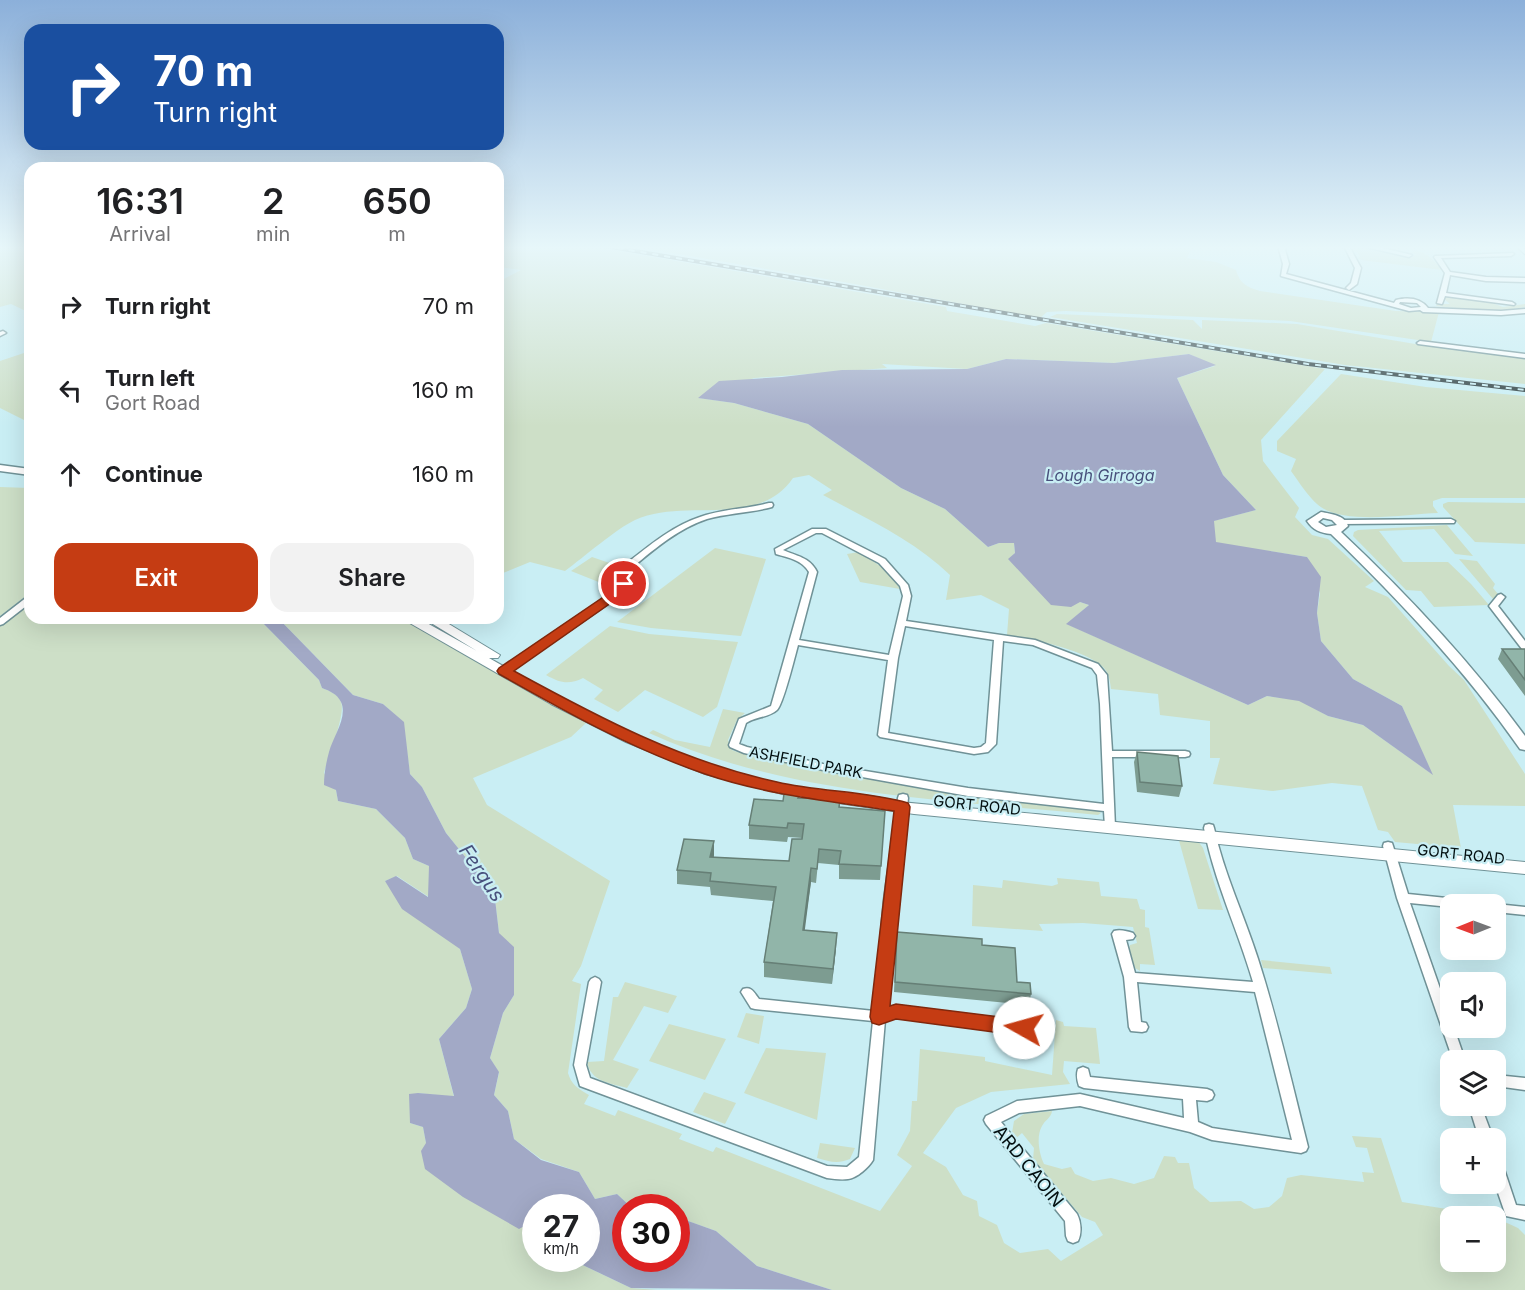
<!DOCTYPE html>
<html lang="en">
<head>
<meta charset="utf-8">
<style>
	:root { --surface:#fff; --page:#f2f2f2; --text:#202124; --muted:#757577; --accent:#c53c13 }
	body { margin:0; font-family:Inter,sans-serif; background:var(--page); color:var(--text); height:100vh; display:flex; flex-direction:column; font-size:22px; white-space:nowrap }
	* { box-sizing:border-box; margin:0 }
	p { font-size:20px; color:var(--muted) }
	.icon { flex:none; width:33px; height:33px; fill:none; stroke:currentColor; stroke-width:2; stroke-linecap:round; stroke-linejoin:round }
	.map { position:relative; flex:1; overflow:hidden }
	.sheet { position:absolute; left:24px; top:162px; width:480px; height:462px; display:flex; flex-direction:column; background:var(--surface); border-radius:18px; box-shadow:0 6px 24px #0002 }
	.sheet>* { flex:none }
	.guide { position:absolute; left:24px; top:24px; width:480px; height:126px; border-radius:18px; box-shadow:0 6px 24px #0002; background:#1a4fa0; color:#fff; overflow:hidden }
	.needle { width:39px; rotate:269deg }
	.tools { position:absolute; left:1440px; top:894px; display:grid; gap:12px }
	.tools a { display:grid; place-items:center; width:66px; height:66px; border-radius:12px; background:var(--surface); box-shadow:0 6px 24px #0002; font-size:30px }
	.speed { position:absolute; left:522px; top:1194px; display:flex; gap:12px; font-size:30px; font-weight:700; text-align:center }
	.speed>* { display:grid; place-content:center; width:78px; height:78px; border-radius:50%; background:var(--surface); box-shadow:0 6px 24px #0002; line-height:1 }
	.speed small { font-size:15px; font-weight:400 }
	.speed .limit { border:9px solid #d22; background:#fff; color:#111 }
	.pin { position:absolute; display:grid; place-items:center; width:51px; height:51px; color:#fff; margin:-26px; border:3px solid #fff; border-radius:50%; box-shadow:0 2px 6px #0007 }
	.me { position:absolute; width:66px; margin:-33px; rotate:277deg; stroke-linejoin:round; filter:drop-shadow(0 0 4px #0008) }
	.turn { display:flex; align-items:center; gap:21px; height:126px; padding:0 30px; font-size:27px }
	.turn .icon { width:78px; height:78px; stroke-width:2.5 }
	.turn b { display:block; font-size:42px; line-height:51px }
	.eta { display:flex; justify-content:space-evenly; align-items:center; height:102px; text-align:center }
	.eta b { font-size:36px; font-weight:600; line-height:42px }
	.action { display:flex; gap:12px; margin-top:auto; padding:12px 30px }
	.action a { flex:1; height:69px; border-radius:18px; background:var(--accent); color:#fff; font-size:24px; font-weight:600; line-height:69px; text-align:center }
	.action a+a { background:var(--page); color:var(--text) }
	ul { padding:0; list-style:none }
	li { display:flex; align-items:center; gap:18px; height:84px; padding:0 30px }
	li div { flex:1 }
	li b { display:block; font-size:22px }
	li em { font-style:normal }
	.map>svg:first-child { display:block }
	.green { fill:#cddfc7; fill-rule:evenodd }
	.water { fill:#a2a9c6 }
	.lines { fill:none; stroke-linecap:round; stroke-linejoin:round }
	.minor-casing { stroke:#709297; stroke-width:3 }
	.tertiary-casing { stroke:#709297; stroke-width:3 }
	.secondary-casing { stroke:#709297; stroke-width:2 }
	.minor { fill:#fff; fill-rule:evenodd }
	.tertiary { fill:#fff; fill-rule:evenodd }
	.secondary { fill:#fff; fill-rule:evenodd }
	.rail-casing { stroke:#2b3c3e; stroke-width:4 }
	.rail { stroke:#c9eef4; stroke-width:2; stroke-dasharray:6; stroke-linecap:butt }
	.wall { fill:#7d9c91 }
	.shaded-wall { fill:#667f76 }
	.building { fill:#91b5a9; stroke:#667f76; stroke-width:1.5 }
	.route { fill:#c53c13; stroke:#80270c; stroke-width:1.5 }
	.labels { text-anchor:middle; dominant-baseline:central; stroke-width:4.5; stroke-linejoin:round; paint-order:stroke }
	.street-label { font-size:15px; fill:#030f10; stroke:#c9eef4 }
	.water-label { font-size:16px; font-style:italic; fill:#48507c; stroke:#c9eef4 }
	.near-street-label { font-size:18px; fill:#030f10; stroke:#c9eef4 }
	.near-water-label { font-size:20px; font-style:italic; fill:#48507c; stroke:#c9eef4 }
</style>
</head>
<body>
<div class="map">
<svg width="1525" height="1290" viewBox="0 0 1525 1290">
	<rect width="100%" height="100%" fill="#c9eef4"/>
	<path class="green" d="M0,246h30v67l-19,-9 -11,3z
		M498,246h90l358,61 1,4 88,15 11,-3 279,46 -64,71 2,21 36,47 -4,9 17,18 16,4 46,42 -9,6 23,10 61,69 15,14 61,94v32l-72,-1 8,43 -66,-6 -7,-10 -10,-2 -16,-44 -30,-3 -59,8 -60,-7 7,-26h-10v-37l-50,-6 -2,-21 -47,-5c-1,-8 -2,-16 -8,-22 -20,-18 -71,-28 -96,-32l2,-26 -28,-14 -35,5 4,-25c-36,-35 -83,-56 -127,-80l9,-5 -23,-15 -16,3c-36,52 -107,19 -158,42 -19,9 -51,37 -70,51l-35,-9 -32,13v-293l23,-12 -23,-3zM1189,354l26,12 -38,12 46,97 33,35 -43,11 2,22 92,14 13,36 -3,20 4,28 32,38 49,27 30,68 -69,-49 -35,-9 -29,-16 -32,-4 -19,9 -181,-81 22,-19 -9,-3 -71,-42 6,-7 -1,-10h-15l-11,4 -43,-38 -44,-21 -93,-64 -74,-21 -35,-5 55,-20 133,-10 -5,-4 85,5 39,-10 108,4z
		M631,246h550l10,3 -4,9 29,4 20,8c4,14 11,17 24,21l136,20 43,1 -8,30 -141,-21 -224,-10 -19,1 -7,6 -191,-35z
		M1359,247l51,11 6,-3 -4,-2 1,-3c16,3 19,9 29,20l-81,-10 -4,-2 3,-1 -3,-5 -5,-1v-3z
		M1447,296l45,7 11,4 22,-3v3l-32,5 -57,-6 1,-2h13l-6,-5z
		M1057,314l136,6 9,9v-9l95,4 130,22 92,10 6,2v26l-180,-19 -295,-48z
		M30,351v72l-30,-15v-47z
		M1341,374l85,13 99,9v102h-83l-9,3v5l5,7c-31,1 -97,13 -121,-9 -10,-9 -18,-22 -26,-33l5,-12 -19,-8v-10z
		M0,487l30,1v105l-30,23z
		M1448,502l77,1v41l-50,-2 -32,-35v-3z
		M1447,525l26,31 -18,-2 -21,-25 -55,2 24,31h45l23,22 18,21 -55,2 -13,-16 -15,-1 -53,-54 1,-4 4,-2z
		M715,548l51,11 -25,77 -90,-8 -34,-6z
		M859,552l32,21 9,16 -40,-7 -13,-28z
		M592,557l29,10 -5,8v14l-45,-18z
		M1459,559l18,2 18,23 -2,4 5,6 -5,5z
		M30,602v16h228l61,62 3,8c8,3 16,6 19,14 5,12 -13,55 -17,71l12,17 2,11 38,8 29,29 8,21 16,7v31l-32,-21 -12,5 75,68 12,40 -6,19 -27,31 15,58 -36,-4 -8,30 13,4 3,16 109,85 1,30 34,1 61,29 26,2h-657v-665z
		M278,618h123l185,105 -15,14 -98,41 14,27 123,76 -29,85 -9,15 9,3 -13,89c3,11 10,16 21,22l-5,9 31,12 3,-6 64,24 -3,5 34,13 3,-5 164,64 32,-45 -15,-11 13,-24 2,-30h5l3,-52 65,8v4l67,14 4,-55 7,2 1,4 32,2 4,36 -36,-3 -1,11 7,12 -79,8 -35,16 -33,45 23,14 17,28 14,6 2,15 18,9 7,18 16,10 28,-4 13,12 42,-26 -8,-13 -13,-5 -49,-57 1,-12 -12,-15 -7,6 -3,-6 2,-12 10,-7 28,-3c-1,7 -7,9 -10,15 -6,10 -3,28 2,38l18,5 9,-2 4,7 18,7 18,-3 23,6 20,-6 10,-22 11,1 3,6h11l5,25 16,14 31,-1 13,8 15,-2 13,-11 5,-18 14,-3 63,7 -2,-10 12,1 -7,-25 -11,-1 -4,-11 29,2 21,64 90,14h-42v46h46v-44l22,10 7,7v55h-693l-75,-24 -41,-35 -39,-14 -1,-9 -45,-1 -14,-13 -22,5 -16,-27 -38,-13 -27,-20 -6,-28 -14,-16 5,-22 -9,-15 13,-45 11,-18 -15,-62 -4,-34 -16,-25 -33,-41 -24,-46 -12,-13 -7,-52 -20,-18 -30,-9z
		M610,626l39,8 89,8 -21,65 -14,10 -58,-27 -27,22 -24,-13 9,-9 -20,-12c-14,7 -23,5 -37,-3z
		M723,709l22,4 -8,7 -9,20 4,10 5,2 91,20 120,21 148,17 5,3 -3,2c-150,-15 -310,-19 -449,-82l4,-3 22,10 35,7z
		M1178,837l20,4 5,7 20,62 -25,-1z
		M1057,878l42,4 2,14 36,3 3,10 5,1v17l4,1 6,37 -15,-1v7l-5,-3 -6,-19 1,-4 7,-2 -4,-16 -50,-4 -44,1 4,7 -71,-5 1,-41 29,3 1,-8 49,6 6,-2z
		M1261,960l69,7 2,7 -69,-6z
		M625,982l52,14 -9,17 -24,-7 -31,54 26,9 -12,19c-17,-5 -36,-6 -40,-26l17,-1 9,-64h5z
		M746,1013l18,3 -5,28 -22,-7z
		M669,1024l57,15 -21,41 -56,-19z
		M766,1048l60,5 -9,67 -73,-27z
		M704,1092l32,11 -11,21 -32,-12z
		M820,1143l35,5 -5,11c-12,5 -20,3 -33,-1z"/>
	<path class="water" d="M1189,354l27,11 -39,13 46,97 33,35 -42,11 2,21 91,15 14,20 -4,36 4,28 32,38 49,27 31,69 -70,-50 -35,-9 -29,-15 -32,-5 -19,9 -182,-81 23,-19 -9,-3 -9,5 -20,-2 -43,-46 7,-6 -1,-10h-15l-11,4 -43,-38 -44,-21 -93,-64 -74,-21 -36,-5 21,-17 63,-4 60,-7 125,-1 39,-10 108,4z
		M258,618h20l75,77 30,9 21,18 6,52 12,13 24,46 33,41 16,25 4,34 15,14v48l-11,18 -13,45 9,14 -5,23 14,16 6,28 27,21 38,12 16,27 22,-5 14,13 -5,1v50h50l1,-41 39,14 41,35 75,24 -201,-2 -61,-29 16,-1v-50h-50l-1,20 -5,-5 -11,6 -56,-32 -38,-28 -4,-18 5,-8 -3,-16 -13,-4 -1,-29 9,-1 36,3 -15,-57 27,-31 6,-19 -12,-40 -58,-40 -17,-28 11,-5 32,21 1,-31 -16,-7 -8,-21 -29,-29 -38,-8 -2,-11 -12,-5c0,-11 2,-22 5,-33 4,-15 19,-35 12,-50 -4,-8 -11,-11 -19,-14l-3,-8z"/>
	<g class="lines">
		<defs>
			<path id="minor" d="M1278,246h6l5,18 -3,10 108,29 2,-3c13,-3 24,-2 32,8l73,3 24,-2v4l-24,2 -78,-3 -3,-2 -11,1 -128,-35 2,-12zM1400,302l17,1 4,4 -10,1 -12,-4z
				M1344,246h5l12,22 -4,16 -8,6 -3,-2 5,-5 4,-15z
				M1362,246h12l38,9 -3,2z
				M1516,246h6l3,3v5z
				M1513,253l1,1 -3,2 -70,2 9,14 36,5 39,1v4l-39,-1 -36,-6 -4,18 66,9 3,2 -1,1 -69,-9 -3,8 -5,-1 8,-30 -11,-16 1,-1z
				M3,331l3,2 -6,3v-4z
				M1420,341l105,13v4l-107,-14 -1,-1z
				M769,503h3l1,2 -1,2c-22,6 -44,6 -65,12 -30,10 -55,32 -79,52v13l-4,9 -117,80 -3,1 -5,-3 118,-81 3,-6 1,-16c24,-19 49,-41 79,-51 22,-8 46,-8 69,-14z
				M1451,519l4,2 -1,2 -112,1 -4,-2 4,-2z
				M812,529h14l59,30 23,26 3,11 -5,25 129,19 63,24 9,11 5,76h73l4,1 1,2 -1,2 -4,1h-73l3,70 -1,3h-8l-1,-3 -1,-16 -136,-15 -145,-26 -79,-17 -14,-6 -1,-2 10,-26 32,-13 38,-134c-7,-12 -20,-14 -33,-18l-1,-5zM816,533h6l57,30 21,23 3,10 -14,59 -90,-15 18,-68c-7,-15 -21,-16 -34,-22zM905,626l89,14 -8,103 -5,4 -7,1 -86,-15 10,-75zM1003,641l30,4 59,23 5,7 3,29 4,100 -136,-16 -145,-24 -76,-17 -8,-3 7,-21c9,-6 24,-6 31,-13 6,-5 18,-54 21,-65l90,15 -10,75 2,2 94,17 14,-2 8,-8z
				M1501,594l4,3 -7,9 27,35v9l-3,-1 -33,-43 9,-11z
				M30,596v7l-27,21 -3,1v-7l27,-21z
				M903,794l4,1 1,3 -12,102 -10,110 10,-3 149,19 4,1 2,4 -2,4 -4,1 -149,-19 -11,3 -12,140c-4,7 -16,18 -25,19 -6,1 -14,0 -21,-1l-247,-92 -6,-21 15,-83 2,-3 4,-2 4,2 2,3 -15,83 4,13 237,88 20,1 12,-10 14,-136 -118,-12 -4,-1 -10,-16 2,-3c9,-3 11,4 16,10l115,12 10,-111 14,-102 1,-3z
				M1209,824l4,1 1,3c10,46 30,87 44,131 20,62 34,125 50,188l-2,4 -5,2 -89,-13 -22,-8 -110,-26 -61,7 -18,9 76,92c4,8 5,19 1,27l-5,2 -5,-2 -2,-5 -1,-15 -79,-97 -2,-4 2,-4 31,-15 63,-7 104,24 -1,-19 -99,-11 -5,-2c-2,-6 -3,-11 -1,-17l5,-2 5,2 2,8 117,12 5,2 2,4 -2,4 -5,2 -11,-1 2,22 14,6 80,12 -37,-148 -118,-10 4,40 5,1 2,4 -2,4 -4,1 -11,-1 -2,-4 -5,-50 -12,-43 2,-3c6,-2 13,0 19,2l2,3 -2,3 -7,1 9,33 118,9c-15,-52 -39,-101 -49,-154l1,-3z
				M1388,842l4,1 1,3 15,48 58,6 4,1 2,3h-22v3l-40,-4 40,114v11h4l11,32h-12l-56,-162 -14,-52 1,-3z
				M1493,904h3l29,3v8l-29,-3v-8z
				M1496,1075l29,3v12l-29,-4z
				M1469,1106h12l12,32h-14z
				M1496,1160l5,2 2,4 13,39 9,1v14l-19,-4 -11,-32z"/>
			<path id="tertiary" d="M0,465l30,4v6l-30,-4z
				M1321,512c10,2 24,3 27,14l-7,6c67,63 130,130 184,204v14l-5,-1c-55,-79 -120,-148 -189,-215 -11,-1 -18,-4 -24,-13zM1323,518l9,2 5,5 -11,2 -8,-5z"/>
			<path id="secondary" d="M401,618h17l59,33 -54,-33h16l61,37 -2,3h-9c73,41 147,83 227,109 106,34 219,37 329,48 160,16 320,31 480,47v12l-611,-60 -124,-18 -85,-22 -79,-32 -75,-38z"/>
		</defs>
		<use href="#minor" class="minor-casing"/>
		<use href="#tertiary" class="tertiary-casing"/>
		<use href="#secondary" class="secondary-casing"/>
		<use href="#minor" class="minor"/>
		<use href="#tertiary" class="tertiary"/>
		<use href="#secondary" class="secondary"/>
		<defs>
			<path id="rail" d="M605,246l703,118 217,26"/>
		</defs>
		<use href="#rail" class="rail-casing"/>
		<use href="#rail" class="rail"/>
	</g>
	<path class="wall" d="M1502,649h23v47l-27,-37z
		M1137,752l45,34 -3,11 -42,-5 -3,-30z
		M800,798l40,1v8l45,4 -5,69 -41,-1v-14l-21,-2 -2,20 -5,-1 -7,48 32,18 -4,36 -68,-7v-15l9,-61 -62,-6 -1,-8 -33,-3v-14l37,-15v2l75,4 13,-23 -14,-1 -1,5 -38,-3v-14z
		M896,942l86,3 35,37 14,12 -2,11 -135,-13z"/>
	<path class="shaded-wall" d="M714,841v14l-3,16 -1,-14z
		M811,868v14l-8,62v-14z
		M837,933l-1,15 -4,36 1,-15z"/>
	<path class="building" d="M1502,649h23v31z
		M1137,752l41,4 4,30 -42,-4z
		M784,794h16l-2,4 42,1 -1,8 46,4 -4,55 -42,-2 2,-13 -22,-2 -2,20 -6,-1 -8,62 34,3 -4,36 -69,-7 12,-75 -66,-6 1,-8 -34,-3 7,-31 30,2 -4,16 79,4 3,-22h10l2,-15 -16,-1 -1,5 -38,-3 5,-26 29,2z
		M897,932l85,7v6l33,3 2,34 13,1 1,11 -136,-12z"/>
	<linearGradient id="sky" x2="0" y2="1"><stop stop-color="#8cb0da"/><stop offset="0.58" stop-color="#e7f7fa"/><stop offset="1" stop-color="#e7f7fa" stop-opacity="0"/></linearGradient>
	<rect width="1525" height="427" fill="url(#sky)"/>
	<path class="route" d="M624,580l6,4 -5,9 -111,78c86,47 167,90 263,111 43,10 89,9 131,21l2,4 -20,199 6,-2 128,16 7,2 3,6 -3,6 -7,2 -128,-17 -17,6 -7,-2 -2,-6 24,-206c-63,-10 -128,-16 -189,-37 -73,-25 -139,-62 -206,-100l-2,-3 2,-3 116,-79 4,-8z"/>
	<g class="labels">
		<g class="street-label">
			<text transform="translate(806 762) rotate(11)">ASHFIELD PARK</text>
			<text transform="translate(977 805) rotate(6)">GORT ROAD</text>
			<text transform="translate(1461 854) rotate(6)">GORT ROAD</text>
		</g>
		<g class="water-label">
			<text x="1100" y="475">Lough Girroga</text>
		</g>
		<g class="near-street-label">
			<text transform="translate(1029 1166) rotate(51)">ARD CAOIN</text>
		</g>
		<g class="near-water-label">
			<text transform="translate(482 873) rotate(56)">Fergus</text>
		</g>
	</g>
</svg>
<div class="tools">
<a><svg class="needle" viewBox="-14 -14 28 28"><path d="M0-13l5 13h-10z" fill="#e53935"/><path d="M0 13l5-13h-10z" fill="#757577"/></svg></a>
<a><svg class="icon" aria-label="sound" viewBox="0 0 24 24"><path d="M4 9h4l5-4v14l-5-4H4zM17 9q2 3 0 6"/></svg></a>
<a><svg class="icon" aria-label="layers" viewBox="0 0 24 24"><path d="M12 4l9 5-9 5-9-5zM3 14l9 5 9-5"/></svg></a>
<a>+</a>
<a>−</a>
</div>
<div class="speed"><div>27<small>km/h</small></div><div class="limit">30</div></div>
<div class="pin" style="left:624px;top:584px;background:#d93025"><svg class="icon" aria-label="arrive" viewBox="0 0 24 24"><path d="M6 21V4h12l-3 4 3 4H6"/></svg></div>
<svg class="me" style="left:1024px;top:1028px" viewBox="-20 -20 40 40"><circle r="19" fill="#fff"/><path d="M0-13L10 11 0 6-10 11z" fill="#c53c13"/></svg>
<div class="guide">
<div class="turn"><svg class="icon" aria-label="right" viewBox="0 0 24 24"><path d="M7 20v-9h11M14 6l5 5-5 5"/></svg><div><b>70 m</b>Turn right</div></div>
</div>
<section class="sheet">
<div class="eta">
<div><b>16:31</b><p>Arrival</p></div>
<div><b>2</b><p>min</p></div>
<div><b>650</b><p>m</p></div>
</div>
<ul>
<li><svg class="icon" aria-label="right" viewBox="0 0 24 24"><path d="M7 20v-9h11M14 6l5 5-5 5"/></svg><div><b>Turn right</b></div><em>70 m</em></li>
<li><svg class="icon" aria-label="left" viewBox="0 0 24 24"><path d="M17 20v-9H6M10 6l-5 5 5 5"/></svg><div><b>Turn left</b><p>Gort Road</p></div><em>160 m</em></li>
<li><svg class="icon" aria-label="ahead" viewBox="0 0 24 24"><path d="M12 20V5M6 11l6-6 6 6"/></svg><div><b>Continue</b></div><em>160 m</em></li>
</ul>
<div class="action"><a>Exit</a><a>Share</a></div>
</section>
</div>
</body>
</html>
